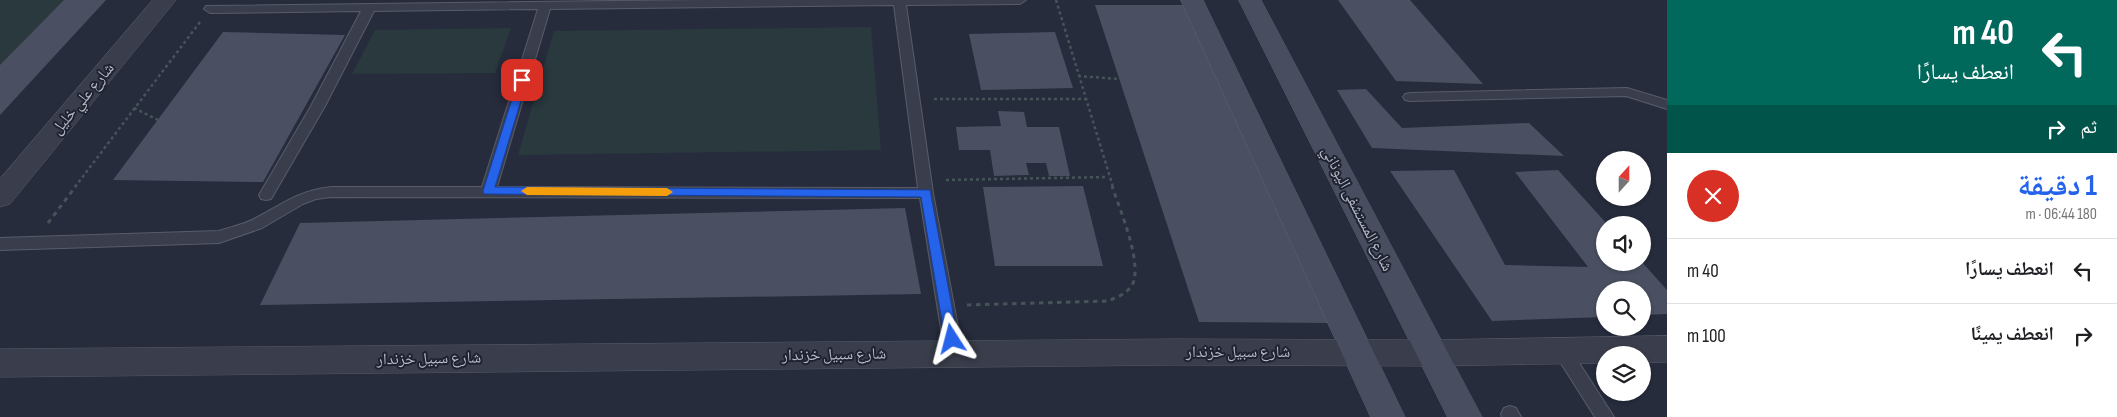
<!DOCTYPE html>
<html lang="ar">
<head>
<meta charset="utf-8">
<style>
	:root { --surface:#fff; --page:#f6f6f6; --text:#202124; --muted:#757577; --line:#e0e0e0; --accent:#2563eb }
	body { margin:0; font-family:"Sofia Sans Condensed","Noto Naskh Arabic",sans-serif; background:var(--page); color:var(--text); direction:rtl; height:100vh; display:flex; flex-direction:column; font-size:19px; white-space:nowrap }
	* { box-sizing:border-box; margin:0 }
	p { font-size:16px; color:var(--muted) }
	.icon { flex:none; width:28px; height:28px; fill:none; stroke:currentColor; stroke-width:2; stroke-linecap:round; stroke-linejoin:round }
	.map { position:relative; flex:1; overflow:hidden; direction:ltr }
	.details { display:flex; flex-direction:column; background:var(--surface); width:450px }
	.details>* { flex:none }
	.banner { background:#00695c; color:#fff; overflow:hidden }
	.needle { width:32px; rotate:21deg }
	.controls { position:absolute; left:1596px; top:151px; display:grid; gap:10px }
	.controls a { display:grid; place-items:center; width:55px; height:55px; border-radius:50%; background:var(--surface); box-shadow:0 1px 4px #0004; font-size:25px }
	.pin { position:absolute; display:grid; place-items:center; width:42px; height:42px; color:#fff; margin:-21px; border-radius:10px; box-shadow:0 2px 8px #0006 }
	.me { position:absolute; width:55px; margin:-28px; rotate:351deg; stroke-linejoin:round; filter:drop-shadow(0 0 4px #0008) }
	.turn { display:flex; align-items:center; gap:18px; height:105px; padding:0 20px; font-size:22px }
	.turn .icon { width:65px; height:65px; stroke-width:2.5 }
	.turn b { display:block; font-size:35px; line-height:42px }
	.then { display:flex; align-items:center; height:48px; padding:0 20px; background:#0003; gap:10px; font-size:19px }
	.round { display:grid; place-items:center; flex:none; width:52px; height:52px; border-radius:26px; background:var(--page) }
	.headline { display:flex; align-items:center; justify-content:space-between; height:85px; padding:0 20px }
	h1 { font-size:30px; font-weight:700; line-height:38px; color:var(--accent) }
	ul { padding:0; list-style:none }
	li { display:flex; align-items:center; gap:15px; height:65px; padding:0 20px; border-top:1px solid var(--line) }
	li div { flex:1 }
	li b { display:block; font-size:19px }
	li em { font-style:normal }
	main { display:flex; flex:1; min-height:0 }
	.map>svg:first-child { display:block }
	.green { fill:#29393e }
	.building { fill:#4a5062 }
	.lines { fill:none; stroke-linecap:round; stroke-linejoin:round }
	.lane-casing { stroke:#585c6a; stroke-width:2 }
	.street-casing { stroke:#585c6a; stroke-width:1 }
	.secondary-casing { stroke:#585c6a; stroke-width:1 }
	.path-far1 { stroke:#46545a; stroke-width:2.5; stroke-dasharray:3 3; stroke-linecap:butt }
	.path { stroke:#46545a; stroke-width:3; stroke-dasharray:4.5 4.5; stroke-linecap:butt }
	.lane { fill:#3a3e4c; fill-rule:evenodd }
	.street { fill:#3a3e4c; fill-rule:evenodd }
	.secondary { fill:#484d5f; fill-rule:evenodd }
	.route { fill:#2563eb; stroke:#184099 }
	.slow { fill:#f59e0b }
	.labels { text-anchor:middle; dominant-baseline:central; stroke-width:4; stroke-linejoin:round; paint-order:stroke }
	.street-label { font-size:16px; fill:#b6bac7; stroke:#1f2331 }
</style>
</head>
<body>
<main>
<section class="details">
<div class="banner">
<div class="turn"><svg class="icon" aria-label="left" viewBox="0 0 24 24"><path d="M17 20v-9H6M10 6l-5 5 5 5"/></svg><div><b>40 m</b>انعطف يسارًا</div></div>
<div class="then">ثم<svg class="icon" aria-label="right" viewBox="0 0 24 24"><path d="M7 20v-9h11M14 6l5 5-5 5"/></svg></div>
</div>
<div class="headline"><div><h1>1 دقيقة</h1><p>180 m · 06:44</p></div><a class="round" style="background:#d93025;color:#fff"><svg class="icon" aria-label="close" viewBox="0 0 24 24"><path d="M6 6l12 12M18 6L6 18"/></svg></a></div>
<ul>
<li><svg class="icon" aria-label="left" viewBox="0 0 24 24"><path d="M17 20v-9H6M10 6l-5 5 5 5"/></svg><div><b>انعطف يسارًا</b></div><em>40 m</em></li>
<li><svg class="icon" aria-label="right" viewBox="0 0 24 24"><path d="M7 20v-9h11M14 6l5 5-5 5"/></svg><div><b>انعطف يمينًا</b></div><em>100 m</em></li>
</ul>
</section>
<div class="map">
<svg width="1667" height="417" viewBox="0 0 1667 417">
	<rect width="100%" height="100%" fill="#262c3c"/>
	<path class="green" d="M0,0h106l-106,115z
		M871,27l10,123 -363,5 36,-124z
		M511,28l-16,45 -143,1 23,-44z"/>
	<path class="building" d="M64,0h42l-106,115v-50z
		M1338,0h72l73,84 -87,-3z
		M1095,5h94l141,318 -131,-1z
		M223,32l122,3 -82,147 -150,-2z
		M1055,32l18,56 -92,2 -12,-56z
		M1366,89l36,39 127,-5 35,33 -192,-8 -35,-58z
		M998,111l26,1 3,15h32l11,49h-21l-3,-13h-20l3,12 -35,1 -4,-26h-31l-3,-23 45,-1z
		M1454,170l51,95 83,2 -73,-95 43,-2 50,55h-3v37h37l25,28v24l-25,1v-25h-37v27l-113,4 -102,-150z
		M1083,186l20,80h-108l-12,-79z
		M905,208l16,86 -661,11 40,-82z"/>
	<g class="lines">
		<defs>
			<path id="lane" d="M697,0h329l-6,4 -114,1 27,188 30,161 -3,5 -6,2 -6,-2 -3,-5 -25,-156 -589,-1 -15,2 -13,5 -41,24 -43,15 -219,7v-12l219,-7c11,-4 23,-6 33,-11 30,-15 44,-29 79,-33h151l56,-178 -164,2 -49,95 -54,93 -5,1 -5,-1 -2,-4 52,-89 50,-95 -151,2 -6,-4 2,-3zM894,5l24,183 -421,-1 53,-178z
				M1627,88l40,12v9l-41,-13 -216,5 -5,-1 -2,-3 2,-3 5,-1z
				M1561,342l6,2 47,73h-19l-43,-68 3,-5z
				M1510,406l6,2 5,9h-19l-1,-3 3,-6z"/>
			<path id="street" d="M153,0h23l-166,204 -10,3v-28z
				M1667,336v26l-25,1v-8h-37v8l-174,3 -255,-1 -1176,12v-28l1176,-10 255,1z"/>
			<path id="secondary" d="M1181,0h22l202,417h-34z
				M1239,0h22l221,417h-34z"/>
		</defs>
		<use href="#lane" class="lane-casing"/>
		<use href="#street" class="street-casing"/>
		<use href="#secondary" class="secondary-casing"/>
		<path class="path-far1" d="M1056,0l57,187
			M1078,76l41,3
			M934,99h151
			M134,108l24,12
			M946,180l162,-3
			M75,187l125,-165"/>
		<path class="path" d="M48,223l28,-37
			M967,305l141,-4c8,-3 17,-7 23,-14 14,-20 -12,-79 -19,-101"/>
		<use href="#lane" class="lane"/>
		<use href="#street" class="street"/>
		<use href="#secondary" class="secondary"/>
	</g>
	<path class="route" d="M522,77l5,3 -32,107 435,3 28,149 -2,4 -4,2 -5,-2 -2,-4 -24,-142 -437,-3 -1,-3 35,-111z"/>
	<path class="slow" d="M527,187l140,1 6,4 -6,4 -140,-1 -6,-4z"/>
	<g class="labels">
		<g class="street-label">
			<text transform="translate(83 99) rotate(-50)">شارع علي خليل</text>
			<text transform="translate(1357 209) rotate(63)">شارع المستشفى اليوناني</text>
			<text x="1238" y="352">شارع سبيل خزندار</text>
			<text transform="translate(834 355) rotate(-1)">شارع سبيل خزندار</text>
			<text transform="translate(429 359) rotate(-1)">شارع سبيل خزندار</text>
		</g>
	</g>
</svg>
<div class="controls">
<a><svg class="needle" viewBox="-14 -14 28 28"><path d="M0-13l5 13h-10z" fill="#e53935"/><path d="M0 13l5-13h-10z" fill="#757577"/></svg></a>
<a><svg class="icon" aria-label="sound" viewBox="0 0 24 24"><path d="M4 9h4l5-4v14l-5-4H4zM17 9q2 3 0 6"/></svg></a>
<a><svg class="icon" aria-label="search" viewBox="0 0 24 24"><circle cx="10" cy="10" r="6"/><path d="M15 15l6 6"/></svg></a>
<a><svg class="icon" aria-label="layers" viewBox="0 0 24 24"><path d="M12 4l9 5-9 5-9-5zM3 14l9 5 9-5"/></svg></a>
</div>
<div class="pin" style="left:522px;top:80px;background:#d93025"><svg class="icon" aria-label="arrive" viewBox="0 0 24 24"><path d="M6 21V4h12l-3 4 3 4H6"/></svg></div>
<svg class="me" style="left:952px;top:339px" viewBox="-20 -20 40 40"><path d="M0-17L14 15 0 8-14 15z" fill="#2563eb" stroke="#fff" stroke-width="4"/></svg>
</div>
</main>
</body>
</html>
